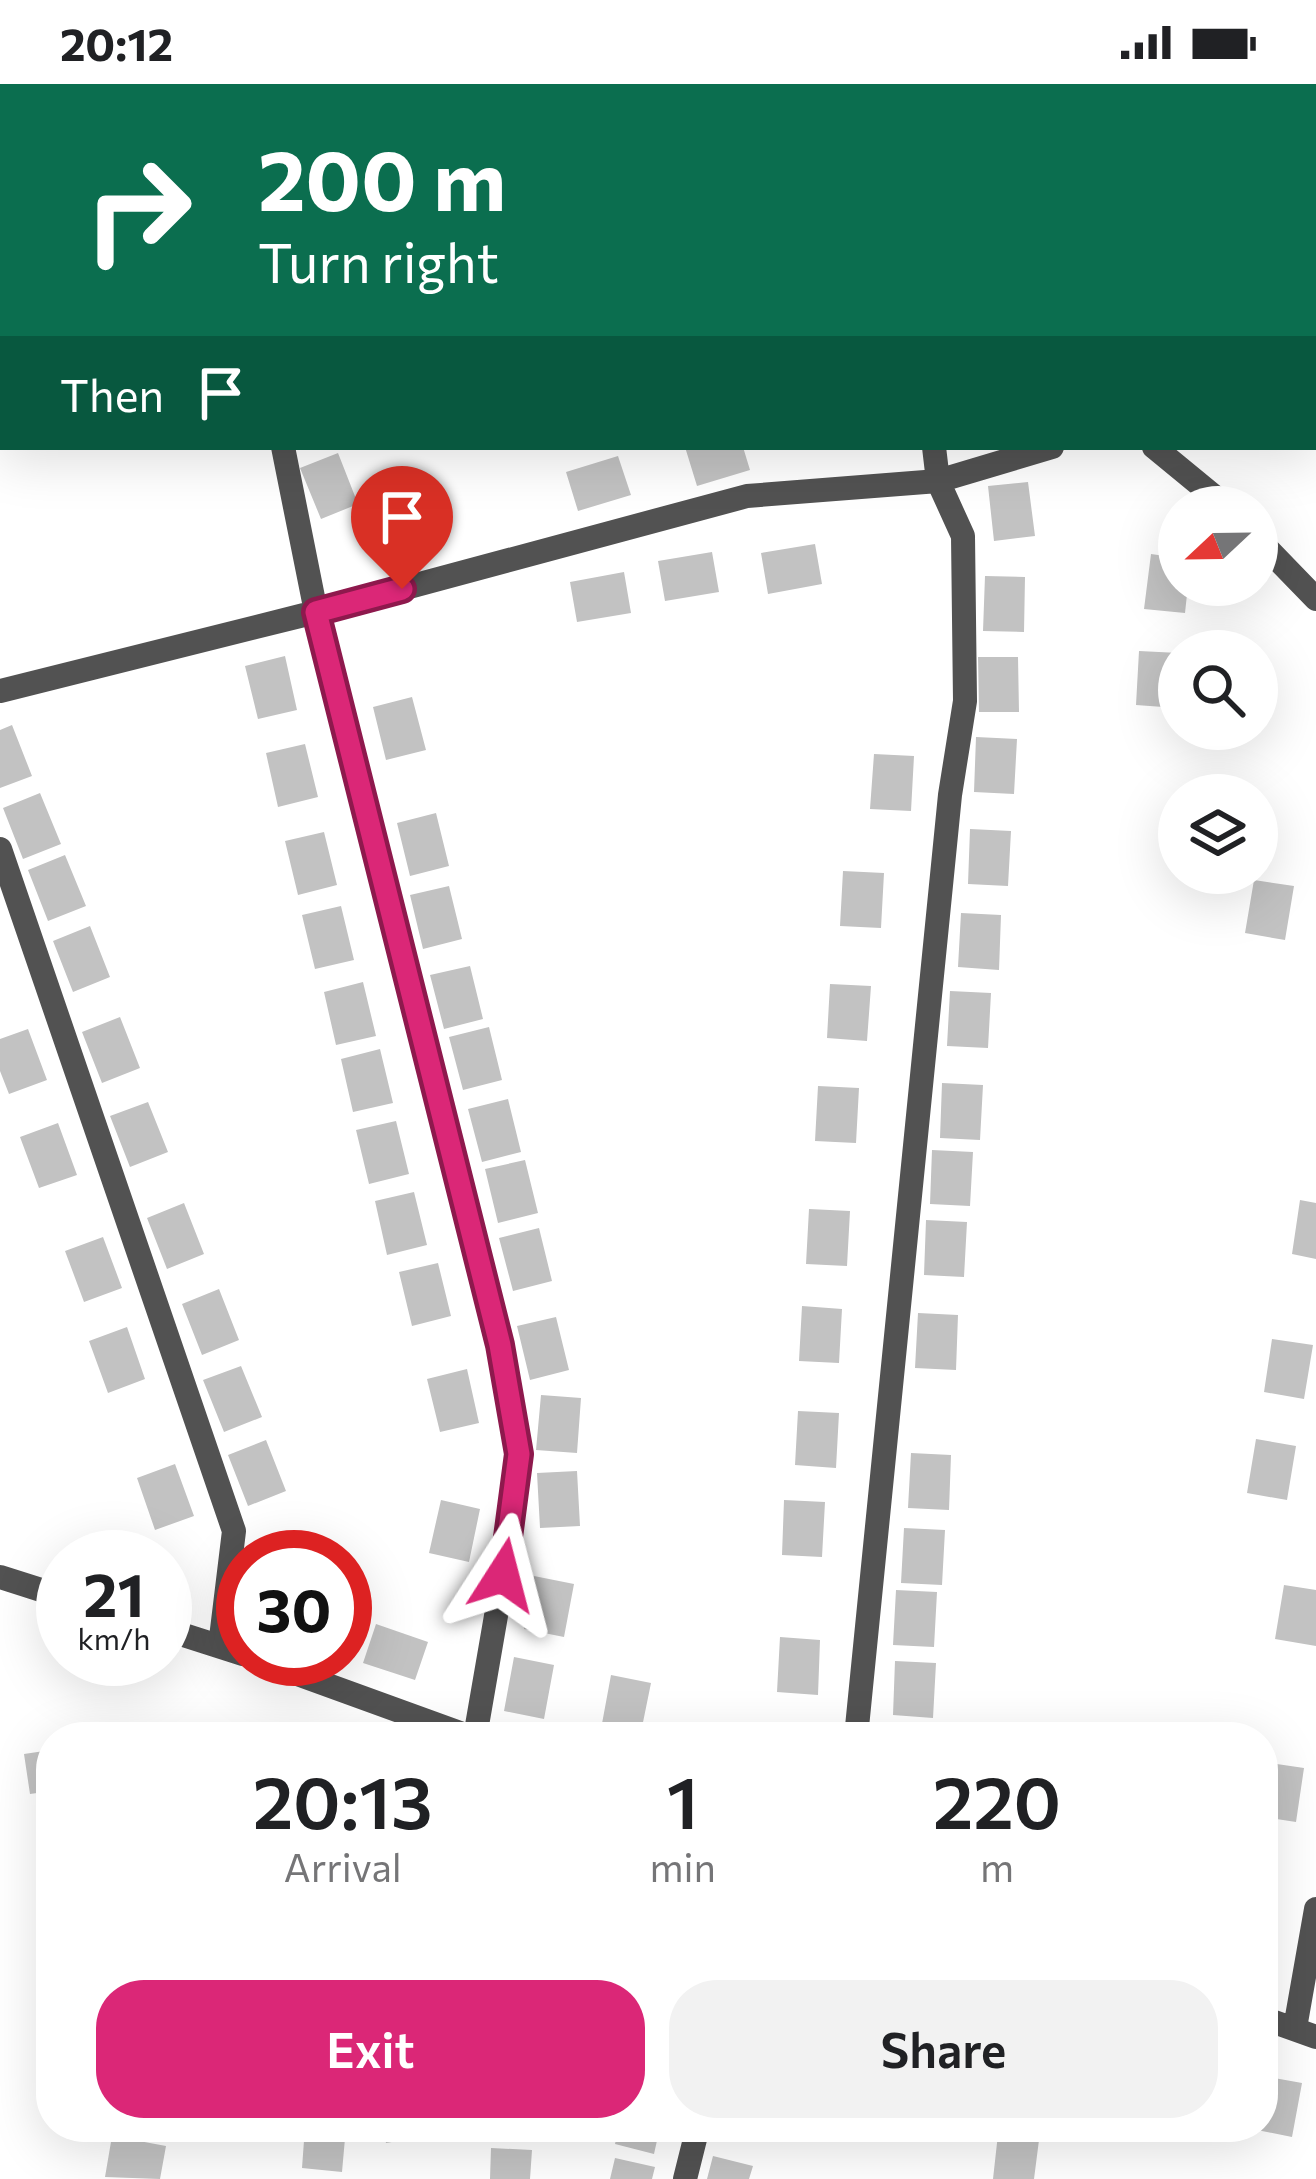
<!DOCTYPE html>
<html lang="en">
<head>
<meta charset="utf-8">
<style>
	:root { --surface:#fff; --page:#f2f2f2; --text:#202124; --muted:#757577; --accent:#db2777 }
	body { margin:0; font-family:Commissioner,sans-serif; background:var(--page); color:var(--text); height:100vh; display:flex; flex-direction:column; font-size:45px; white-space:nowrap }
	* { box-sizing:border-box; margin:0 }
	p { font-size:39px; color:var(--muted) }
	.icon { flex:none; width:66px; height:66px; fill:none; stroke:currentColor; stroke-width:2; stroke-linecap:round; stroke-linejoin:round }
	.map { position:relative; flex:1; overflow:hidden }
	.panel { position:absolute; left:36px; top:1638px; width:1242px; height:420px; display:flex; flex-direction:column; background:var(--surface); border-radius:48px; box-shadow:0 12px 48px #0002 }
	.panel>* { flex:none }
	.top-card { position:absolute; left:0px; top:0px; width:1317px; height:366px; box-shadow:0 12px 48px #0002; background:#0b6e4f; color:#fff; overflow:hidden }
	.needle { width:78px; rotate:248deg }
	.tools { position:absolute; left:1158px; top:402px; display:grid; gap:24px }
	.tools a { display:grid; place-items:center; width:120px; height:120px; border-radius:50%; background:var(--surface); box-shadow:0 12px 48px #0002; font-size:60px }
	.speed { position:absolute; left:36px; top:1446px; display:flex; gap:24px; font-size:60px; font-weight:700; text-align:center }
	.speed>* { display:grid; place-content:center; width:156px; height:156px; border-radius:50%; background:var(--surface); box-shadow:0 12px 48px #0002; line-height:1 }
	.speed small { font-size:30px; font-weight:400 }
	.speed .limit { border:18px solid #d22; background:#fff; color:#111 }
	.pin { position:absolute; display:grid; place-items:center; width:102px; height:102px; color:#fff; margin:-123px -51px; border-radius:50% 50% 50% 0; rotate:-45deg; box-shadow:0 0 12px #0007 }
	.pin .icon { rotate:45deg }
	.me { position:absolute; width:132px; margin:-66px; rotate:9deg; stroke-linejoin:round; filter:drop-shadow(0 0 9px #0008) }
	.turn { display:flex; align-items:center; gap:42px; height:252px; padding:0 60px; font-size:54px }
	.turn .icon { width:156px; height:156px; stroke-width:2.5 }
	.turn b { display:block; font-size:84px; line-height:102px }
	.then { display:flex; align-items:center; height:114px; padding:0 60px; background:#0003; gap:24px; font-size:45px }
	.eta { display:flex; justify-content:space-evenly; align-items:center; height:204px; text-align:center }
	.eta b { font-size:72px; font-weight:600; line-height:84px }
	.primary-button { display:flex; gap:24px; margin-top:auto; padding:24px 60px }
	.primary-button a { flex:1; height:138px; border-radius:48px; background:var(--accent); color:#fff; font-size:48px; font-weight:600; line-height:138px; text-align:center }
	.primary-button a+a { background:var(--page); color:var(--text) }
	.status { display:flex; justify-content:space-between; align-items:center; height:84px; padding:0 60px; background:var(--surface); direction:ltr }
	.status svg { height:33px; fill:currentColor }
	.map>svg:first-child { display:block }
	.building { fill:#c2c2c2 }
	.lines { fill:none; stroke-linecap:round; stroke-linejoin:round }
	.minor { stroke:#525252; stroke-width:24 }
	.route-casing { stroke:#8e194d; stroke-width:30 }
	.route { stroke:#db2777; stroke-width:21 }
</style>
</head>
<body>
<div class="status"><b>20:12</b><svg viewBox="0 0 49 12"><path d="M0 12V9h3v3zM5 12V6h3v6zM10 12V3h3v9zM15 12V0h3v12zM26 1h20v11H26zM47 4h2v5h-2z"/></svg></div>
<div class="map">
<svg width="1316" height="2095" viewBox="0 0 1316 2095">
	<rect width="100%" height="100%" fill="#fff"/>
	<path class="building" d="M685,363h58l7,23 -53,16z
		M338,369l20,51 -37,15 -21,-51z
		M618,372l13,39 -53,16 -12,-39z
		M1028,398l7,54 -41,5 -6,-55z
		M815,460l7,40 -54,10 -7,-41z
		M712,468l7,40 -54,9 -7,-40z
		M1151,470l28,4v27h9l-3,28 -41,-4z
		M624,488l7,41 -54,9 -7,-40z
		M985,492l40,1 -1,55 -41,-1z
		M1139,567l40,2 -2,55 -41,-3z
		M285,572l12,54 -39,9 -13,-53z
		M978,573h40l1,55h-40z
		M412,613l14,53 -40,10 -13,-53z
		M12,641l20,51 -32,12v-58z
		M976,653l41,2 -3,55 -40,-2z
		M305,660l13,53 -40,10 -12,-54z
		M874,670l40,2 -3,55 -41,-2z
		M40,709l21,51 -38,15 -20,-51z
		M436,729l13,53 -39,10 -13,-53z
		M970,745l41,2 -3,55 -40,-2z
		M324,748l13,53 -39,10 -13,-54z
		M65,771l21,51 -38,15 -20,-51z
		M843,787l41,2 -3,55 -41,-2z
		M1254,796l40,6 -9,54 -40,-7z
		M449,802l13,53 -39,10 -13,-54z
		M341,822l13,54 -39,9 -13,-54z
		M961,829l40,2 -2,55 -41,-3z
		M90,842l20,51 -37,15 -20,-51z
		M470,882l13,53 -39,10 -14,-54z
		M363,898l13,54 -40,9 -12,-53z
		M830,900l41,2 -4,55 -40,-3z
		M950,907l41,2 -3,55 -41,-2z
		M120,933l20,51 -38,15 -20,-51z
		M489,943l13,53 -39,10 -14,-53z
		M28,945l19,51 -38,14 -9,-23v-32z
		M380,965l13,54 -40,9 -12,-53z
		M942,999l41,2 -3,55 -40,-2z
		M818,1002l41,2 -3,55 -41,-2z
		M508,1015l13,53 -39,10 -14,-53z
		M148,1018l20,50 -38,15 -20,-51z
		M396,1037l13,53 -40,10 -13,-54z
		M58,1039l19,52 -38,13 -19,-51z
		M932,1066l41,2 -3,54 -40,-2z
		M525,1076l13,53 -40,10 -13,-54z
		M414,1108l13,53 -40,10 -12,-54z
		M1300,1116l16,3v56l-24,-5z
		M184,1119l20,51 -37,15 -20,-51z
		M809,1125l41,2 -3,55 -41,-2z
		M926,1136l41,2 -3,55 -40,-2z
		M539,1144l13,53 -39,10 -14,-53z
		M103,1153l19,51 -38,14 -19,-51z
		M438,1179l13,53 -39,10 -13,-54z
		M219,1205l20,51 -37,15 -20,-51z
		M802,1222l40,3 -3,54 -40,-2z
		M918,1229l40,2 -2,55 -41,-2z
		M556,1233l13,53 -39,10 -13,-54z
		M127,1243l18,52 -37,14 -19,-52z
		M1272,1255l41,6 -9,54 -40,-7z
		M241,1282l21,51 -38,15 -21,-52z
		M467,1285l12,54 -39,9 -13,-53z
		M541,1311l40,3 -4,55 -41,-3z
		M798,1327l41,2 -3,55 -41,-3z
		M1256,1355l40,7 -9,54 -40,-7z
		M266,1356l20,51 -38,15 -20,-51z
		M911,1369l40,2 -2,55 -41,-2z
		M175,1380l19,52 -39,14 -18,-52z
		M577,1387l3,55 -40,2 -3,-55z
		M441,1416l39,9 -11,53 -40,-9z
		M784,1416l41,2 -3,55 -40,-2z
		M904,1444l41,2 -3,55 -41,-2z
		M534,1492l40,8 -10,53 -40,-8z
		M1284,1501l32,5v56l-41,-7z
		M896,1506l41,2 -3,55 -41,-2z
		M376,1540l52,18 -13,38 -52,-17z
		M780,1553l40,3 -2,55 -41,-3z
		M514,1573l40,8 -10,54 -40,-8z
		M895,1577l41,2 -3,55 -40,-3z
		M611,1591l40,8 -11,54 -39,-8z
		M51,1666v41l-21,3 -6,-40z
		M1264,1678l40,6 -8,54 -33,-5z
		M1263,1844l10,1 -8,45h-2z
		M1263,1992l39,7 -10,54 -40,-8 11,-2z
		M305,2043h41l-4,45 -40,-4z
		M383,2043h41l2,9 -40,7z
		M504,2043h41l-1,10 -41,-4z
		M619,2043h41l-6,27 -39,-10z
		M1158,2043h33l-7,14z
		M998,2050l41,6 -5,39h-41z
		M112,2052l54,10 -6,33 -55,-2z
		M491,2064l41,2 -2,29h-40z
		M713,2072l40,10 -4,13h-42z
		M615,2074l40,9 -3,12h-42z"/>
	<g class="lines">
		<path class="minor" d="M221,0l1,3
			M851,0l2,3
			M983,0l2,3
			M1314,323l2,2
			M283,363l33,165 184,733 19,109 -9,81 -35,202
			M1154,363l73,60
			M1257,454l59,61
			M0,607l316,-79 431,-116 191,-15 114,-34
			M0,765l234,682 -14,115
			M0,1493l63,20
			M165,1545l78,25
			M256,1575l215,78
			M856,1653l94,-942 15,-94 -2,-165 -25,-55 -4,-34
			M1263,1934l53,19
			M1295,1944l21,-119
			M685,2095l13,-52"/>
	</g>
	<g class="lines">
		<defs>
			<path id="route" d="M402,505l-86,23 184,733 19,109 -16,121"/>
		</defs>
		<use href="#route" class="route-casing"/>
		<use href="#route" class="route"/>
	</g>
</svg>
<div class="tools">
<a><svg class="needle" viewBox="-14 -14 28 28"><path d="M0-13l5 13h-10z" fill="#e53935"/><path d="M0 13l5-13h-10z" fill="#757577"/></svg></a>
<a><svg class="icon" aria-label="search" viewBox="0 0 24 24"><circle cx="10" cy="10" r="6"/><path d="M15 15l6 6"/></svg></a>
<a><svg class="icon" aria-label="layers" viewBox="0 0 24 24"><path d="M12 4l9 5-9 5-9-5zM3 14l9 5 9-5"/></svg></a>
</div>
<div class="speed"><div>21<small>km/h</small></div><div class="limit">30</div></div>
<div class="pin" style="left:402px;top:505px;background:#d93025"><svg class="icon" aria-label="arrive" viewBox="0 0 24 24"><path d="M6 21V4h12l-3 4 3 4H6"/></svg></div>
<svg class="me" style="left:503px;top:1491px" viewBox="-20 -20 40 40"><path d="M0-17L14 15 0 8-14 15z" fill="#db2777" stroke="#fff" stroke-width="4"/></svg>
<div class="top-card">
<div class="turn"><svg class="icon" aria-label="right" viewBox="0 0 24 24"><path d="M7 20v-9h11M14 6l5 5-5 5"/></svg><div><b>200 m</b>Turn right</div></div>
<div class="then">Then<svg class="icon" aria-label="arrive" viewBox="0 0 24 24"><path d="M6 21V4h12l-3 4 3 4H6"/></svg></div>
</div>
<section class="panel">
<div class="eta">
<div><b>20:13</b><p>Arrival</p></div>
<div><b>1</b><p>min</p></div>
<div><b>220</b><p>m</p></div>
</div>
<div class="primary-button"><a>Exit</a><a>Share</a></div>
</section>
</div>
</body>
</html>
